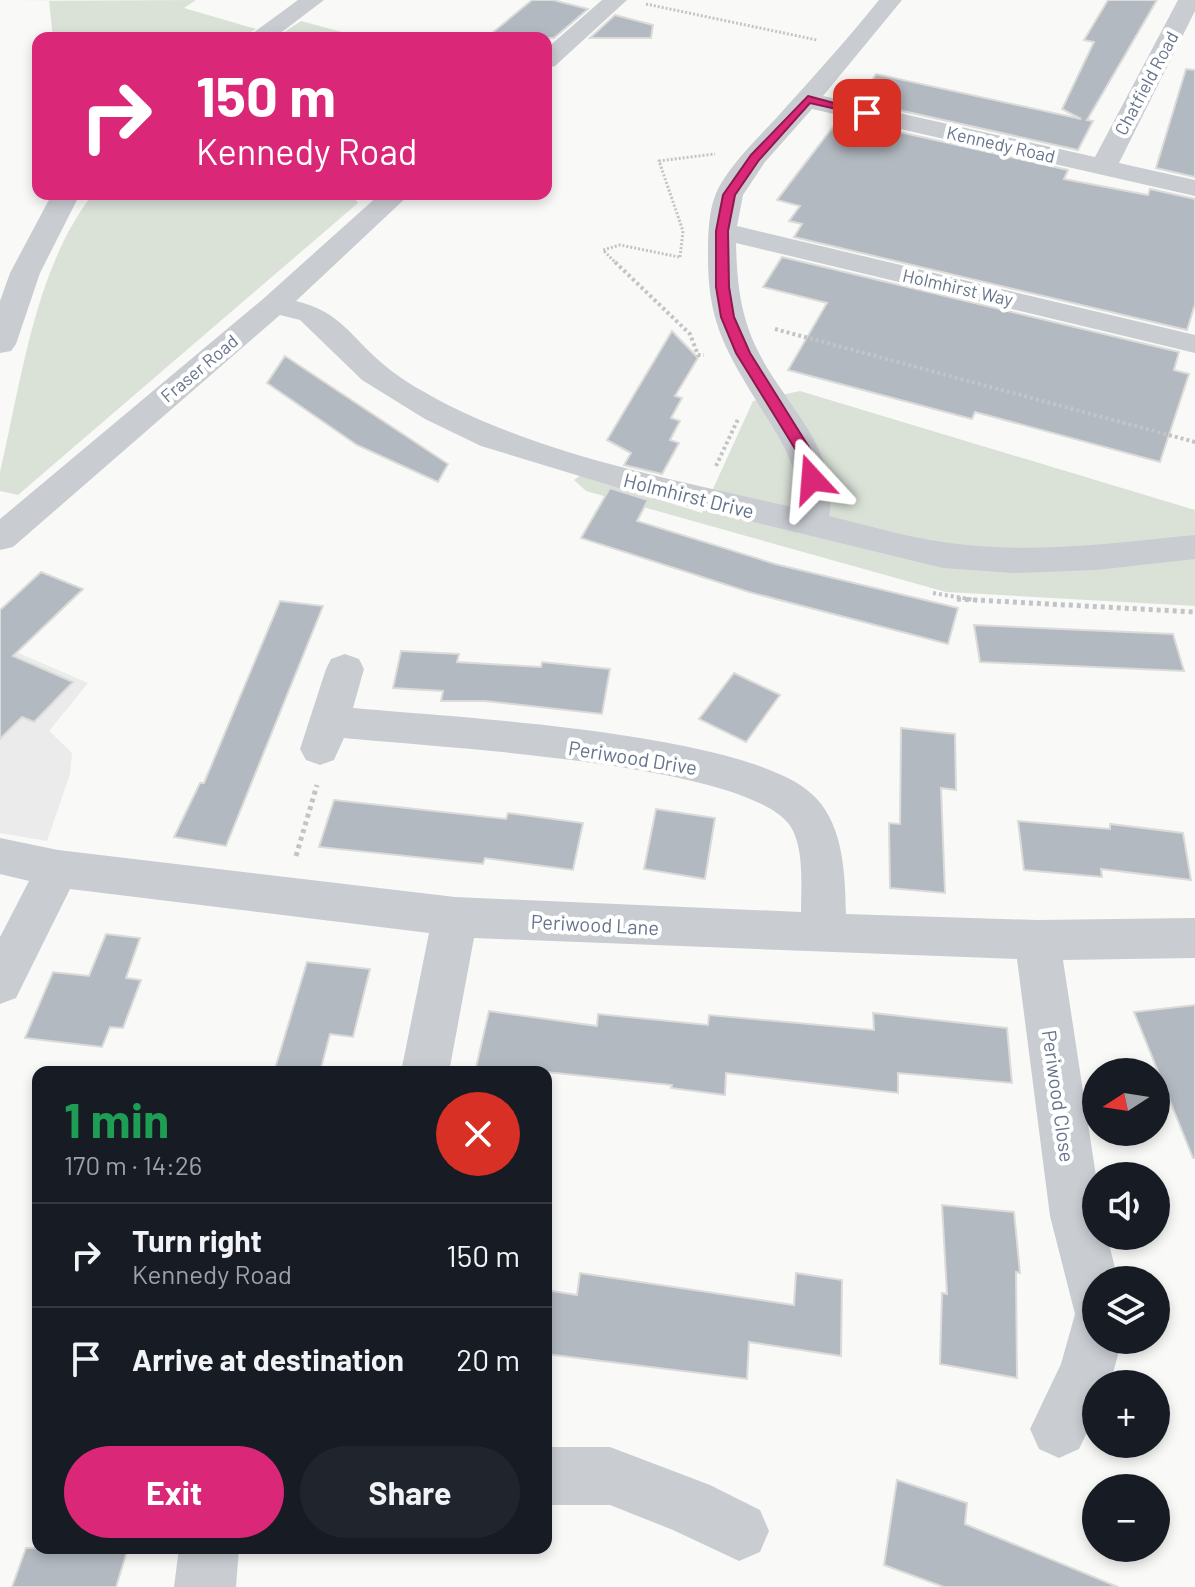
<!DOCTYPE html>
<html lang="en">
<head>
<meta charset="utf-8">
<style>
	:root { --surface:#171b24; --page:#20242c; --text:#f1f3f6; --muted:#9ea1a6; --line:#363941; --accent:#db2777 }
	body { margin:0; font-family:Barlow,sans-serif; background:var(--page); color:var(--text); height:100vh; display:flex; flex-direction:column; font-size:30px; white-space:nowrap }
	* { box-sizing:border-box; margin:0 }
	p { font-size:26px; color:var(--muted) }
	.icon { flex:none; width:44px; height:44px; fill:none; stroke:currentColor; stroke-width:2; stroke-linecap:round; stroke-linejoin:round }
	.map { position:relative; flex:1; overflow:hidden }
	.side { position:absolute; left:32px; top:1066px; width:520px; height:488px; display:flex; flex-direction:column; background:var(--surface); border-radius:16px; box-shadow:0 4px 12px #0003 }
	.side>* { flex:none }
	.banner { position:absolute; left:32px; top:32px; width:520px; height:168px; border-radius:16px; box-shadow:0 4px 12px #0003; background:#db2777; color:#fff; overflow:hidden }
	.needle { width:52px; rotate:258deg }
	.fabs { position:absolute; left:1082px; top:1058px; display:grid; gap:16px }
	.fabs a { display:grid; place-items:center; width:88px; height:88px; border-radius:50%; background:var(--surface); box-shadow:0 4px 12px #0003; font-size:40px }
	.pin { position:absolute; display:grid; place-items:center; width:68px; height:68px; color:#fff; margin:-34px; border-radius:16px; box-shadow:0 4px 12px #0006 }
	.me { position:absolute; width:88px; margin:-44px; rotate:341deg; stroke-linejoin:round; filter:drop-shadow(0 0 6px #0008) }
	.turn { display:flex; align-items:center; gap:28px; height:168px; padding:0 32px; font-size:36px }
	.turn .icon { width:104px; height:104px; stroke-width:2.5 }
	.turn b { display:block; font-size:56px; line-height:68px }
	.round { display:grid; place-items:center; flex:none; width:84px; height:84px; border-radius:42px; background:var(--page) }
	.head { display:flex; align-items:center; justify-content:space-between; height:136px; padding:0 32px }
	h1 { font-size:48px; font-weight:700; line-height:60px; color:#1e9e55 }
	.button { display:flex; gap:16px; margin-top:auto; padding:16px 32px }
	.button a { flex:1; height:92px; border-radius:48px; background:var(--accent); color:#fff; font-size:32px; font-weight:700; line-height:92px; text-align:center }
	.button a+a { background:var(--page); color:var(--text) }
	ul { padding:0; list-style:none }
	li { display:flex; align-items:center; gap:24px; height:104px; padding:0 32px; border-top:2px solid var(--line) }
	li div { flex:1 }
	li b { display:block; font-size:30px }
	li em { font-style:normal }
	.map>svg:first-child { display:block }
	.built { fill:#eaebea }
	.green { fill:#dae2d8 }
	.building { fill:#b3b9c1; stroke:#dbdbd9; stroke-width:2 }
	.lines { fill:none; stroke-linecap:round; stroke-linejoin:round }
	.path-far2 { stroke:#c2c4c7; stroke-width:3; stroke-dasharray:2 2; stroke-linecap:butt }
	.path-far1 { stroke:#c2c4c7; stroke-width:4; stroke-dasharray:3 3; stroke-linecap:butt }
	.path { stroke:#c2c4c7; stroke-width:5; stroke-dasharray:4 4; stroke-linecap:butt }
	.street { fill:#c9ccd1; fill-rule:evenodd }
	.route { fill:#db2777; stroke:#8e194d; stroke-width:2 }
	.labels { text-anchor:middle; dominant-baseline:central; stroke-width:8; stroke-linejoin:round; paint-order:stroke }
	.far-street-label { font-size:18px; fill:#66748b; stroke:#fff }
	.street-label { font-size:20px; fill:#66748b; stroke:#fff }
</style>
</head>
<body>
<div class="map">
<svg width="1195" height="1587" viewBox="0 0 1195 1587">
	<rect width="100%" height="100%" fill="#f9faf7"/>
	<path class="built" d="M0,645l88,38 -39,48 23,22 -2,21 -23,67 -47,-8z"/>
	<path class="green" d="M196,0l-12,8 72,21 -14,9h-189l-4,-37h-42z
		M301,21l63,17h-89z
		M93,194h259l6,9 -340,292 -18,-4v-19c21,-89 35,-205 93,-278z
		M800,391l395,119v96l-249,-14 -360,-101 -12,-11 7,-5 121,38 51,-112z"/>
	<path class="building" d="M532,0h21l35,9 -34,29h-68z
		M1108,0h49l-70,120 6,1 -15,29 -220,-49 18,-27 205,45 -19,-10 32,-67 -10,-2z
		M615,15l38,10 -2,13h-61z
		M1186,69l9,1v107l-39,-9z
		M846,120l222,50 -4,9 84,16 2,-6 45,10v105l-8,26 -393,-93 8,-13 -13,-3 11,-15 -23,-6 56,-73 7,2z
		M782,257l397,95 -5,18 15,4 -29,88 -185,-50 -3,7 -184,-49 39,-67 -64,-16z
		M672,331l26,27 -23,38 7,2 -11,20 9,3 -10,19 9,3 -17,31 -38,-9 7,-12 -24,-13z
		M285,356l163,108 -10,18 -81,-37 -90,-62z
		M610,488l38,12 -11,21 138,43 183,44 -10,36 -199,-52 -168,-54z
		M41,572l42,17 -70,67 60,26 -39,40 -12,-5 -22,22v-129z
		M280,601l43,5 -97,240 -52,-9 26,-54h4z
		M974,625l199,9 11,37 -204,-9z
		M401,651l58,3 -2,8 84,5 1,-5 68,7 -8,45 -117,-13h-44l2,-10 -50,-3z
		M734,673l46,22 -34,47 -47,-23z
		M901,728l54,6 1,56 -15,-2 4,105 -55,-5 -1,-65 11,1z
		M334,800l172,19 2,-6 75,10 -10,47 -88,-12 -2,6 -164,-17z
		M656,809l59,9 -10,61 -61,-10z
		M1018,821l92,8v-5l73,9 8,47 -90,-11 1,8 -78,-7z
		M106,934l34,4 -14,40 15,2 -18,48 -13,-1 -8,20 -77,-9 28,-66 36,4z
		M307,962l63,7 -17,68 -23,-3 -10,38h-46z
		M1195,1005v153h-2l-59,-146z
		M489,1011l108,15 1,-12 110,11 1,-10 165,15 -1,-17 134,15 5,55 -114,-10v20l-172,-20 -1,22 -54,-7 1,-3 -126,-13h-71z
		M942,1205l72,7 6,61 -4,-1 1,106 -77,-14 2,-71 5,1z
		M580,1273l214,32 2,-32 46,7 -1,76 -92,-14 -2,37 -201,-25v-64l31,5z
		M897,1480l70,23 -2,21 153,63h-174l-60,-22z
		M26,1548h102l-12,39h-104z"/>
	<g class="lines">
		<path class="path-far2" d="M646,4l171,36
			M680,257l3,-26 -24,-70 56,-7
			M617,264l-14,-14 17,-5 59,12"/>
		<path class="path-far1" d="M615,262l75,72 8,21h6
			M775,329l420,113
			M716,466l23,-49
			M933,593l47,8"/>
		<path class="path" d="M957,599l238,13
			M296,856l21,-71"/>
		<path class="street" d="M298,0h26l-50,38h-28z
			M602,0h25l-72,66 -9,2v-19z
			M879,0h23l-79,96 272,61 83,-157h17v11l-76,152 76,17v16l-383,-87 -47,53 -22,33 -6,31 458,109v18l-459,-110c1,39 4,72 22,108 27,55 82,98 71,165 38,9 76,21 114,26 83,13 169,1 252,-7v24l-99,11 -83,3 -70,-5 -301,-73 -161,-49 -56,-27 -63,-39 -62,-60 -20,-5 -267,232 -13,3v-31l263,-220 117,-105h30l-114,107c45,11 54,35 87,63 18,16 46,31 67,42 107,53 230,75 346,102 7,-42 -21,-76 -42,-111 -33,-54 -47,-82 -46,-147 0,-17 1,-38 7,-54 11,-28 44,-59 64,-81 34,-38 68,-75 100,-115z
			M52,194h28l-40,79 -24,71 -5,7 -11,2v-52l10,-28z
			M345,654l14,5 5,10 -11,39c95,9 403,24 463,90 28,30 29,77 30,116l191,6 158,-2v40l-132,2 33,216v60h11l11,44h-22v60h26l-12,44h-14v30l-17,35 -20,9 -20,-9 -9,-20 31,-65 14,-50 -25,-98 -33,-257 -543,-21 -25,134h-48l28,-139 -359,-44 -54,109 -16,6v-67l29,-56 -29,-7v-36l58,12 397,47 346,15c0,-26 4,-68 -13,-89 -52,-61 -357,-76 -444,-85l-10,22 -14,5 -14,-5 -6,-11 26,-80 5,-10z
			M546,1447h64l100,38 50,25 9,21 -9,21 -21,9 -66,-31 -63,-25h-64z
			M179,1548h60l-3,39h-62z"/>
	</g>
	<path class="route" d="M808,96l64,17 -5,3 -57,-13 -51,57 -24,35 -7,36 1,56 5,30 16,36 67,107 2,19 -7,5 -7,-5 -3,-19 -66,-107 -15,-36 -5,-30v-56l7,-36 28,-40z"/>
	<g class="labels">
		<g class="far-street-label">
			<text transform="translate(1146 83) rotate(-62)">Chatfield Road</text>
			<text transform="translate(1001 144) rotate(13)">Kennedy Road</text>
			<text transform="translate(958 287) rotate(13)">Holmhirst Way</text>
			<text transform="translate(199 368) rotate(-40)">Fraser Road</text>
		</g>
		<g class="street-label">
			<text transform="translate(689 495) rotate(14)">Holmhirst Drive</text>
			<text transform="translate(633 757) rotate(9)">Periwood Drive</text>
			<text transform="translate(595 924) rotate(3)">Periwood Lane</text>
			<text transform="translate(1059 1096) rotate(82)">Periwood Close</text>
		</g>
	</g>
</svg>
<div class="fabs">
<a><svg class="needle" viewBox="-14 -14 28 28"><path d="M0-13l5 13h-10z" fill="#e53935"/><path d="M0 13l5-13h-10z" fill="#9ea1a6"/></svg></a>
<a><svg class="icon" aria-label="sound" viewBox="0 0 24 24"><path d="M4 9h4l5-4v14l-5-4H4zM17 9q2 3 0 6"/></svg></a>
<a><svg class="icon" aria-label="layers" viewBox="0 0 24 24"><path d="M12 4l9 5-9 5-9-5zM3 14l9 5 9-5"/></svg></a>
<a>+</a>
<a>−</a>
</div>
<div class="pin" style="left:867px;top:113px;background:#d93025"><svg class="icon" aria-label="arrive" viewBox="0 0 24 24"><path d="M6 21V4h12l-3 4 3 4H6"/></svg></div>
<svg class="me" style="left:812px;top:479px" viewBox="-20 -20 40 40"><path d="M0-17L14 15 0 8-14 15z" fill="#db2777" stroke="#fff" stroke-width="4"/></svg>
<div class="banner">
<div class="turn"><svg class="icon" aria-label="right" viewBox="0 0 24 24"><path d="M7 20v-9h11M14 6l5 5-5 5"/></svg><div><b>150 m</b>Kennedy Road</div></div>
</div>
<section class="side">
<div class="head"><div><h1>1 min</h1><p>170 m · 14:26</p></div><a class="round" style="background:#d93025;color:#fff"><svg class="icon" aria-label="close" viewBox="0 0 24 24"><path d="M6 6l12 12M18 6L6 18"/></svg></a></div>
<ul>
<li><svg class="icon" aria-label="right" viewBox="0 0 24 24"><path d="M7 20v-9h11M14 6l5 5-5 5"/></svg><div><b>Turn right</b><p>Kennedy Road</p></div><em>150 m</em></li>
<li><svg class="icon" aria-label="arrive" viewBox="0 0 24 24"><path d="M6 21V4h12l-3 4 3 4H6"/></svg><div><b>Arrive at destination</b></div><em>20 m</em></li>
</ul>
<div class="button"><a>Exit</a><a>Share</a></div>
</section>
</div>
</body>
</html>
